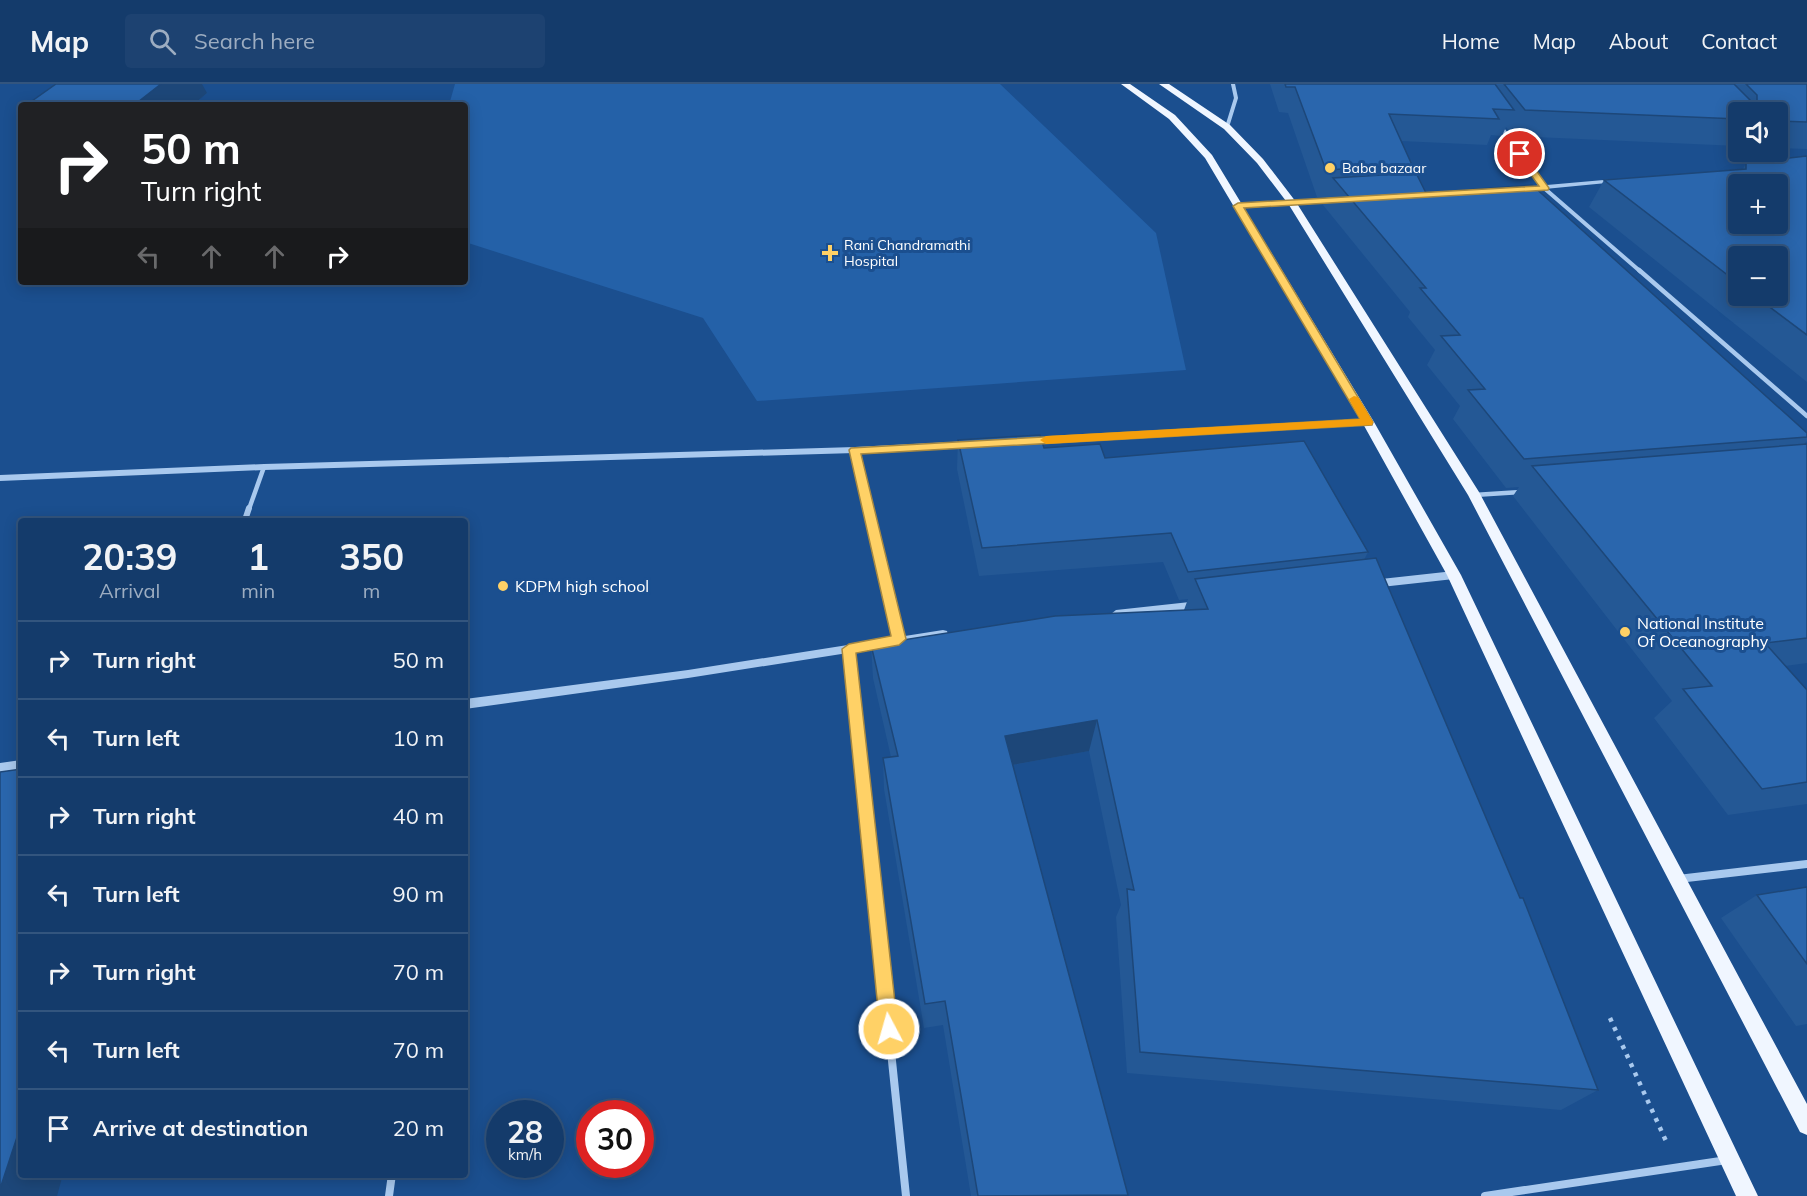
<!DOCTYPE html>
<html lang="en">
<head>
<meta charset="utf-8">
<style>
	:root { --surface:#143b6b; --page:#1d4271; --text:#f1f3f6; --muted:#9dadc1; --line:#33557e }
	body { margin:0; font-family:Mulish,sans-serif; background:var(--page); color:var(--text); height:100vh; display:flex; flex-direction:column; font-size:22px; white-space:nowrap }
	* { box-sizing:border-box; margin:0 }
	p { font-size:20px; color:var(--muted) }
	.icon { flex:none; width:33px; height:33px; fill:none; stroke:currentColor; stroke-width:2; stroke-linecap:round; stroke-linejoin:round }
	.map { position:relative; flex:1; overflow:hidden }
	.details { position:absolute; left:18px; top:434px; width:450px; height:660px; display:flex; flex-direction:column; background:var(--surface); border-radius:6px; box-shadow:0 3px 15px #0003,0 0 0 2px var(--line) }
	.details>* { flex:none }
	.banner { position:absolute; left:18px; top:18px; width:450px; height:183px; border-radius:6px; box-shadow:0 3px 15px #0003,0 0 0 2px var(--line); background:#202124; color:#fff; overflow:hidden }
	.buttons { position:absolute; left:1728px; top:18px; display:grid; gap:12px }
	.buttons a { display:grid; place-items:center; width:60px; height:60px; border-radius:6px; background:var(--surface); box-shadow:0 3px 15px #0003,0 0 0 2px var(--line); font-size:30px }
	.speed { position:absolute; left:486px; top:1016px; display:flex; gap:12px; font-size:30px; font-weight:700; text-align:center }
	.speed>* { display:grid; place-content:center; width:78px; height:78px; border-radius:50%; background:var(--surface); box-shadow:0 3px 15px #0003,0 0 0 2px var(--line); line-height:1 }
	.speed small { font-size:15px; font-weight:400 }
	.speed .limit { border:9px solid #d22; background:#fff; color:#111 }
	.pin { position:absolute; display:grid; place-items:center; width:51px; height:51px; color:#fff; margin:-26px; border:3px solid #fff; border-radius:50%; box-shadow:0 2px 6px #0007 }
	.me { position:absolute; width:66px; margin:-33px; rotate:354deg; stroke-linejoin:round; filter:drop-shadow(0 0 4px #0008) }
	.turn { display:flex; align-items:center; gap:21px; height:126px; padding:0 24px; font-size:27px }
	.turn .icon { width:78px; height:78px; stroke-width:2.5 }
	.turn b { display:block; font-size:42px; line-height:51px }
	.lanes { display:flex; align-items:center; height:57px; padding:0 24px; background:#0003; justify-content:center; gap:30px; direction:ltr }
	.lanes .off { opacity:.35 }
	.eta { display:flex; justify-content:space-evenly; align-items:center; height:102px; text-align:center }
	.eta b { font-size:36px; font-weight:700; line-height:42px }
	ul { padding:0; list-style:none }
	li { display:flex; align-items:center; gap:18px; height:78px; padding:0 24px; border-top:2px solid var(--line) }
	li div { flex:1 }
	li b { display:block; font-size:22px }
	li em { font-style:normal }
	header { display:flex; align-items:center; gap:36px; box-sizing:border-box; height:84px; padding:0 30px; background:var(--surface); border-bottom:2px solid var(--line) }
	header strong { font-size:28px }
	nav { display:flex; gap:33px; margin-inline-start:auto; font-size:21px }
	.search { width:420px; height:54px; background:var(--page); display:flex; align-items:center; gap:15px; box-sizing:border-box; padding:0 21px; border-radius:6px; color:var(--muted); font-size:22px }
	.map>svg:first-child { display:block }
	.green { fill:#2461a8 }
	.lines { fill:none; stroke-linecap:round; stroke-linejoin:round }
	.path { stroke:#a9c9ee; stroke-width:4.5; stroke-dasharray:4 6; stroke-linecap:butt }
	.minor-far3 { stroke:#a9c9ee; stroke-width:4 }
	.minor-far2 { stroke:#a9c9ee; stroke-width:4.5 }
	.minor-far1 { stroke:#a9c9ee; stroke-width:6 }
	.minor { stroke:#a9c9ee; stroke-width:8 }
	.tertiary { fill:#a9c9ee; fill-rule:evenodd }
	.primary { fill:#f0f6ff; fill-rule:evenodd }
	.wall { fill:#245895; fill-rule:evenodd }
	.shaded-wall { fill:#1d4779 }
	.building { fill:#2a66ad; stroke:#1d4779; stroke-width:1.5; fill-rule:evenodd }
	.route { fill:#ffd166; stroke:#a68842; stroke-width:1.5 }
	.slow { fill:#f59e0b }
	.poi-dot { fill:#ffd166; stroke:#1b4f8f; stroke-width:2 }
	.labels { text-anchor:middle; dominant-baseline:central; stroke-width:6; stroke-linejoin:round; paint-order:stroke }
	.far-poi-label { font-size:14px; fill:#fff; stroke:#1b4f8f; text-anchor:start }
	.poi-label { font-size:16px; fill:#fff; stroke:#1b4f8f; text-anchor:start }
</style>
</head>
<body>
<header>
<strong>Map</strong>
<div class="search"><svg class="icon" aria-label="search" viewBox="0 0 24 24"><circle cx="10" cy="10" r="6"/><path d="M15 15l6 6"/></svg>Search here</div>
<nav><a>Home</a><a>Map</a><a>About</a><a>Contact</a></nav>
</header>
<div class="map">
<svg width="1807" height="1112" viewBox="0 0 1807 1112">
	<rect width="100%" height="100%" fill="#1b4f8f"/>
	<path class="green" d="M455,0h545l156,149 30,137 -429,31 -54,-83 -238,-76v-137h-16z"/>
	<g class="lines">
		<path class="path" d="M1610,934l56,123"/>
		<path class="minor-far3" d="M1227,43l9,-29 -3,-14
			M1501,43l43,61 97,84
			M1764,68l13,13"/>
		<path class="minor-far2" d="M1639,186l168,146
			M855,366l14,59
			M1474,411l47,-3
			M249,425l15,-42"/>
		<path class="minor-far1" d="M869,424l30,131
			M245,436l4,-12
			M849,565l17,163"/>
		<path class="minor" d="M866,726l40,386
			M1678,795l129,-15
			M389,1112l3,-22
			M1485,1112l242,-36"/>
		<path class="tertiary" d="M1615,95l3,2 -1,1 -94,9 -3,-2 3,-2z
			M1336,115l3,2 -1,1 -100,6 -3,-2 3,-2z
			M1368,335l4,3 -1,2 -342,20 -4,-3 4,-3z
			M971,357l3,1v4l-119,7 -591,17 -264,11v-6l264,-11 591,-17z
			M1454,487l5,4 -5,4 -82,9 -5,-4 5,-4z
			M1199,517l5,4 -5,4 -83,9 -5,-4 5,-4z
			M943,546l4,1 1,3 -1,3 -4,1 -255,40 -223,31v-10l223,-29z
			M21,676v10l-21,3v-10z"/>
		<path class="primary" d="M1121,0h9l45,31 37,40 162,267 87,153 297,621h-22l-289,-621 -85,-153 -157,-264 -36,-39z
			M1159,0h10l61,41 33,34 33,43 183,290 328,612v31l-7,-3 -332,-637 -179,-290 -32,-42 -33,-34z"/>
	</g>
	<path class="wall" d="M1270,0h537v65l-29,-1v-36h-40v34l-225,-10 -7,-9 -4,9 -11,-1 -4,10 -86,-4 11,24 -3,9 17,19 381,244v4l-3,3h3v219l-22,3 22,24v114l-79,11 -74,-97 18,-17 -159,-205 6,-9 -13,1 -53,-69 7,-13 -33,-41 8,-15 -27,-33 2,-5 -87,-107 3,-8h-9l-29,-84 -9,-1z
		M207,9l-14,12h-158l-3,-4z
		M1807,72v226l-218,-175 15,-27 139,-11 3,-6zM1738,172l40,40h-40z
		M958,356l86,8 61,10 263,94 -4,8 234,530 -37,20 -434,-37 -11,-156 5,-12 -32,-154 -76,14 115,430 -157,1 -28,-171 -19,3 -40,-239 -1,-31 8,-1 -18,-79 -2,-33 313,-35 4,-11 -9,1 -16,-38 -184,14 -22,-107z
		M1807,803v137l-11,2 -75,-108 36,-23z"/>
	<path class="shaded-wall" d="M161,0h41l5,9 -14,12h-59z
		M1097,636l-8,31 -88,16 4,-31z
		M21,1041v49h42l-6,22h-57v-7z"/>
	<path class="building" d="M56,0h105l-27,21 -102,-4z
		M1285,0h210l19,26 -21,-1 6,10 -110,-5 23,51 -86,5 -31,-83h-9z
		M1504,0h230l17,17h6v-6l-11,-11h61v38l-29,-1v-9h-40v7l-213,-9z
		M1807,72v179l-52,-39h23v-40h-40v27l-134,-103 142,-11v-6zM1738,100h40v40h-40z
		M1416,89l10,20 106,-8 275,248v4l-283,22 -56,-69 17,-1 -44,-53 19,-1 -40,-47h6l-93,-110z
		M1040,351l4,13 56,-4 5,14 199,-17 64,111 -180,20 -17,-39 -189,15 -24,-108z
		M1807,360v194l-42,5 42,47v92l-45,7 -79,-100 29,-3 -180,-220z
		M1376,474l144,340h3l75,192 -458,-38 -13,-163 7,1 -37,-170 -92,16 123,459 -150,1 -33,-195 -20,3 -42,-246 15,-2 -27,-111 184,-29 153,-7 -13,-30z
		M21,685v356l-21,64v-417z
		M1807,803v77l-50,-69z"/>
	<path class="route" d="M1517,68h6l26,36 -1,2 -304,18 129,214 -1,3 -511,29 45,185 -7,6 -43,8 42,376 -3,7 -6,2 -7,-2 -2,-7 -38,-380 7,-5 42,-8 -42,-186 2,-2 509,-29 -127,-213 5,-3 301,-17 -23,-32z"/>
	<path class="slow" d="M1354,312l4,1 15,25 -1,3 -326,19 -6,-4 6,-4 314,-17 -11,-20z"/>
	<g class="poi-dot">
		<circle cx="1330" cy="84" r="6"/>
		<path d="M827 160h6v6h6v6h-6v6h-6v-6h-6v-6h6z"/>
		<circle cx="503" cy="502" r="6"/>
		<circle cx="1625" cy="548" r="6"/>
	</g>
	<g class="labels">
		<g class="far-poi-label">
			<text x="1342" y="84">Baba bazaar</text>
			<text x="844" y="161">Rani Chandramathi<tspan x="844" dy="16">Hospital</tspan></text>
		</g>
		<g class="poi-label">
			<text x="515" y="502">KDPM high school</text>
			<text x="1637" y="539">National Institute<tspan x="1637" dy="18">Of Oceanography</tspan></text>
		</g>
	</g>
</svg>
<div class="buttons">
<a><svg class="icon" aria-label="sound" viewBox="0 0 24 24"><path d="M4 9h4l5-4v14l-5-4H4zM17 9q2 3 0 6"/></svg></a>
<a>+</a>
<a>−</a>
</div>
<div class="speed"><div>28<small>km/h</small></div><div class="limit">30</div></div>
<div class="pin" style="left:1520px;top:70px;background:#d93025"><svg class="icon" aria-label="arrive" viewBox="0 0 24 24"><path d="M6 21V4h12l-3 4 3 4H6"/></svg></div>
<svg class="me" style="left:889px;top:945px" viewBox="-20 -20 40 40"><circle r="17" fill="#ffd166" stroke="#fff" stroke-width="3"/><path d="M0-11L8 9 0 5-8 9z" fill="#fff"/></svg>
<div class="banner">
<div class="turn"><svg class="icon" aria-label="right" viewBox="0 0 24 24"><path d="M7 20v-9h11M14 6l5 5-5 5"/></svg><div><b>50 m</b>Turn right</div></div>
<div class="lanes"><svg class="icon off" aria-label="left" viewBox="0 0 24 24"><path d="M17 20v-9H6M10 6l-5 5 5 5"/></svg><svg class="icon off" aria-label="ahead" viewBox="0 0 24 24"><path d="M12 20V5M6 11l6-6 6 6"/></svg><svg class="icon off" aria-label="ahead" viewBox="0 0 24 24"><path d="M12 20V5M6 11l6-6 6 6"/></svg><svg class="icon" aria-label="right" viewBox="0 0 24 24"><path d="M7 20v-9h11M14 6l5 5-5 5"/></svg></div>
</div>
<section class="details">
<div class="eta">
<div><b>20:39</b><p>Arrival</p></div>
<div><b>1</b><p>min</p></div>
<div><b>350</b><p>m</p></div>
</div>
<ul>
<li><svg class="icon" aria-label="right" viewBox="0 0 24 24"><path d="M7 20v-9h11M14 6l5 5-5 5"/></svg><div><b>Turn right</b></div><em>50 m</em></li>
<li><svg class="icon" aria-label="left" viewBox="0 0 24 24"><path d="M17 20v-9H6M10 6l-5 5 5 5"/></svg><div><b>Turn left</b></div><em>10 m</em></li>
<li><svg class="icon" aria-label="right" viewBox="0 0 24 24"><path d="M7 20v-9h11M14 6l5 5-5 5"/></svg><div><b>Turn right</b></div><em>40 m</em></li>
<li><svg class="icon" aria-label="left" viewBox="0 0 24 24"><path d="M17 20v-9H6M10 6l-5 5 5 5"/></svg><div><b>Turn left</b></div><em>90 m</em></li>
<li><svg class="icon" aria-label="right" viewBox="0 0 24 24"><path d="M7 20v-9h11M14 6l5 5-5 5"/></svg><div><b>Turn right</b></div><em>70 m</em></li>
<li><svg class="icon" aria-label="left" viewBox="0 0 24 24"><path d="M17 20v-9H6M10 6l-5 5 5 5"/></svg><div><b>Turn left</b></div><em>70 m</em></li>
<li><svg class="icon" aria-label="arrive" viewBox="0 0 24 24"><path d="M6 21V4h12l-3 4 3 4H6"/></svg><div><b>Arrive at destination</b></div><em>20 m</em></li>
</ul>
</section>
</div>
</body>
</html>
